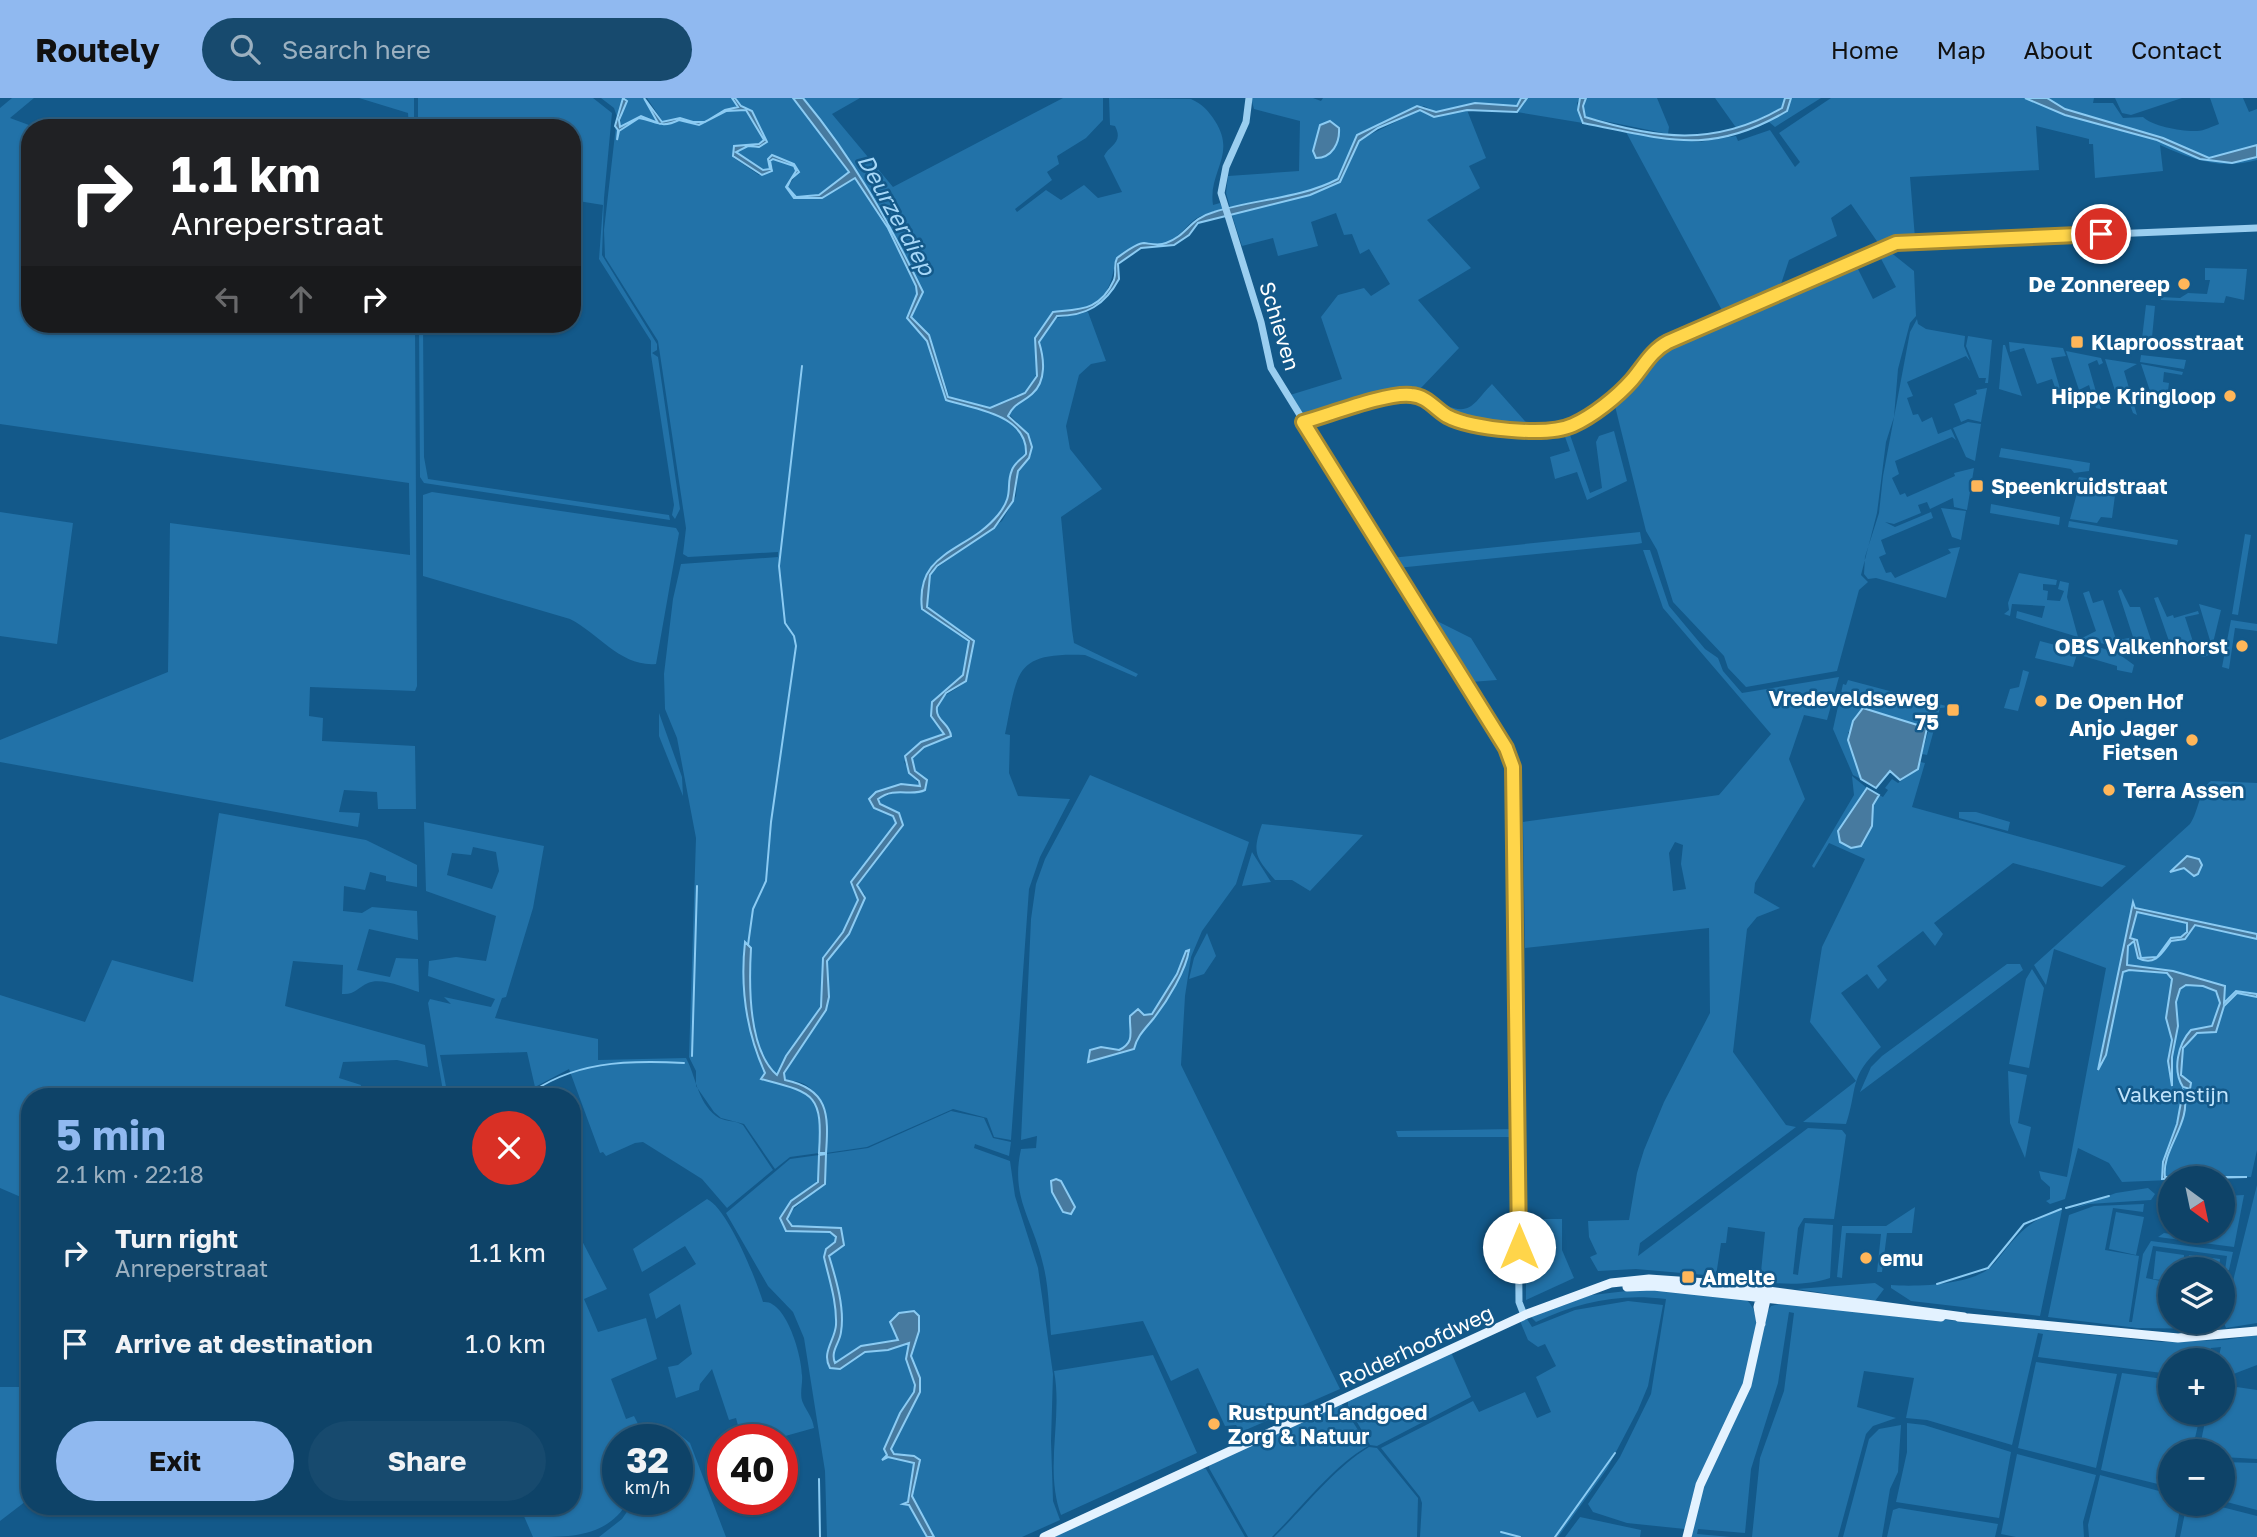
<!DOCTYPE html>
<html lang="en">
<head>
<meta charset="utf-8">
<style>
	:root { --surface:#0e4368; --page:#174a6e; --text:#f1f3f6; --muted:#9bb0c0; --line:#2e5c7c; --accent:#90b9f0 }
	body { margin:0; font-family:"Golos Text",sans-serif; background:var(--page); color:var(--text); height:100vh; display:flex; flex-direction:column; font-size:26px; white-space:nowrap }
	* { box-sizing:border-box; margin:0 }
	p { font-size:23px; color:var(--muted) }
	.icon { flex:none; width:38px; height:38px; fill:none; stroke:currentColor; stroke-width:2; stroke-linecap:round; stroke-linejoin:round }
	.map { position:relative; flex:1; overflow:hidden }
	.sheet { position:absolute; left:21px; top:990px; width:560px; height:427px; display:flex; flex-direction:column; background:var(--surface); border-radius:28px; box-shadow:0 2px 5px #0004,0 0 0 2px var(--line) }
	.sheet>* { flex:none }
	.banner { position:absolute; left:21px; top:21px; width:560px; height:214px; border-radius:28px; box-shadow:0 2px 5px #0004,0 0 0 2px var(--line); background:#202124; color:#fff; overflow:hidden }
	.needle { width:46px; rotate:147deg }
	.controls { position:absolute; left:2158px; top:1068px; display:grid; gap:14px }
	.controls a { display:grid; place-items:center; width:77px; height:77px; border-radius:50%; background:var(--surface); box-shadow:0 2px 5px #0004,0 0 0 2px var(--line); font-size:35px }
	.speed { position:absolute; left:602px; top:1326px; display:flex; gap:14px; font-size:35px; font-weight:700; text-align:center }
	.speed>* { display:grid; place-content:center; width:91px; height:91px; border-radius:50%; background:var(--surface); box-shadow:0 2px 5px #0004,0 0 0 2px var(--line); line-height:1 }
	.speed small { font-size:18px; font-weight:400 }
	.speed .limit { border:10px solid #d22; background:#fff; color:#111 }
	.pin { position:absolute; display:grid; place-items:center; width:60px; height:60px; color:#fff; margin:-30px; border:4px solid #fff; border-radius:50%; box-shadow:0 2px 7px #0007 }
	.me { position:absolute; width:77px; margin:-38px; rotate:0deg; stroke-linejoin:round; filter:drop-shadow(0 0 5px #0008) }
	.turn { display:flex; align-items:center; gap:24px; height:147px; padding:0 35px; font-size:32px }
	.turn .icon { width:91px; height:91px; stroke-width:2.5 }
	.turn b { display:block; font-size:49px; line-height:60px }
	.lanes { display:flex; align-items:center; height:66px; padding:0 35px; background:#0003; justify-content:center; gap:35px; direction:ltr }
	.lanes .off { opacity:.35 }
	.round { display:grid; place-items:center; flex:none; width:74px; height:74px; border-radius:37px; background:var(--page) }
	.headline { display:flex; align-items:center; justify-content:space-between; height:119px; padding:0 35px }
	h1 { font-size:42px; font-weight:700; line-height:52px; color:var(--accent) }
	.primary-button { display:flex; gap:14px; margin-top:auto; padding:14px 35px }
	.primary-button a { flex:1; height:80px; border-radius:42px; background:var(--accent); color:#111; font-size:28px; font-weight:700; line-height:80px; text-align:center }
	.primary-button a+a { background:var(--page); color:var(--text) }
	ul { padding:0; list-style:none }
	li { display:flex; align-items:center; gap:21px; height:91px; padding:0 35px }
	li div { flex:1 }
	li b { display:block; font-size:26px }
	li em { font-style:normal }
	header { display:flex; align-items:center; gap:42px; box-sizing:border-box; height:98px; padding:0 35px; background:var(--accent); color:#111 }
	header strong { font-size:33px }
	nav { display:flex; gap:38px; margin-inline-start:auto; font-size:24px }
	.search { width:490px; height:63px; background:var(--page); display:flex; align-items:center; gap:18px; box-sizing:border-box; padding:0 24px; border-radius:38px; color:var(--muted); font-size:26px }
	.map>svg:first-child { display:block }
	.green { fill:#2272a8; fill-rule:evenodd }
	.water { fill:#477a9f; stroke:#8bcbf3; stroke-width:2; fill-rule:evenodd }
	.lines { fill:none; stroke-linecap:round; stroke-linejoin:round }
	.stream { stroke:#8bcbf3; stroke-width:2 }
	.minor { stroke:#9acef0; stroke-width:7 }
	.major { stroke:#e3f2ff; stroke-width:9 }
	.route-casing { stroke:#a68a30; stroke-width:18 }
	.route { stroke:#ffd54a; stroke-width:12 }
	.poi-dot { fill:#ffb659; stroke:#13598a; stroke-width:2.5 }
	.labels { text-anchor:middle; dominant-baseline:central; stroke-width:5; stroke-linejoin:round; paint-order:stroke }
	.poi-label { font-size:21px; font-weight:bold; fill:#fff; stroke:#13598a; text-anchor:start }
	.street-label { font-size:21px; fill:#fff; stroke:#13598a }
	.park-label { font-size:21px; fill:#c0e4fc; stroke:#13598a }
	.water-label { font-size:23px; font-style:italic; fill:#a5d7f8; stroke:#13598a }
</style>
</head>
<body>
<header>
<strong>Routely</strong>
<div class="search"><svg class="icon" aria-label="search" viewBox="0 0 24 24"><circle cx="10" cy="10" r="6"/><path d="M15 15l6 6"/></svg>Search here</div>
<nav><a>Home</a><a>Map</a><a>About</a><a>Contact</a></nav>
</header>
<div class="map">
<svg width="2257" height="1439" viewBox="0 0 2257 1439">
	<rect width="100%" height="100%" fill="#13598a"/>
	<path class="green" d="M12,0h22l-24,20 27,10h-7v196h385l2,362 -2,5 -105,-4 -1,29 14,2 -1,23 93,5 1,63h-38l-1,-17 -33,-2 -5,22 21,1 -2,14 -358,-65v-22l168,-68 2,-149 240,32 -1,-72 -409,-59v-316z
		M359,0h55v30h-5l-1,-15z
		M418,0h175l19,15 -8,85 -2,57 55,89v6l-5,3 6,4 22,152 -5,10 -3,-4 2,-10 -23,-150v-14l-52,-82 4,-54 -31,-5v-72h-154z
		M601,0h22l-8,28 4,5 20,-13c17,3 22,11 40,2l20,5 27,-14 22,-1 16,30 -5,4 -26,4 1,10 25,17 14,-6 -3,-9 3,-1 21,7 2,5 -10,16 8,11h28l29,-21 5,2 32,49 28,58 1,8 -10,24 20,23 19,59c21,7 84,16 80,50 -1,9 -11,14 -14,22 -6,14 0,23 -11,40 -28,41 -87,35 -79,97l47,32 -6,34 -31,27 -1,14 13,18 -23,8 -17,20 16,24 -19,-2 -25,8 -7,6 5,10 19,8 3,7 -45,59 7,18 -15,32 -20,26 -2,49 -35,49 -9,19c-30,-27 -28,-92 -27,-128l-5,-6c-5,46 1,90 20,132l-4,5c54,16 62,14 58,75l-29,4 -15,12 -31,-45 -23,-6 -7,-6 -18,-26v-15l-7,-14 7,-219 -19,-100 -12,-29 -1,-35 9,-75 8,-35 97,-7v-5l-90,5 -5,-3 3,-26 -28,-187 -53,-84 -1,-27 13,-113 -3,-9z
		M626,0h18l15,24 -23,-4 -17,9z
		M647,0h85l6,8 -33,16h-12l-11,-4 -19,4z
		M735,0h58l56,75 -30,22 -26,1 -6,-9 12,-15 -5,-8 -22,-9 -2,14 -7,1 -27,-18 12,-6 8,2 11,-6 -15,-31 -11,-5z
		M803,0h57l-28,16 61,73 170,-89h40v22l-17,18 -29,18 2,8 -12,8 5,8 -37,29 2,3 29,-22 15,10 23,-15 14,13 24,-6 -18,-36c5,-11 20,-13 11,-30l-5,-1 -1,-27 82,1c11,5 17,11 24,22 22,34 -7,50 -2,84l7,-2 3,6c-8,2 -19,5 -26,9 -10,6 -16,18 -29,24 -19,9 -36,-6 -53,20 -5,39 -22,50 -61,49l-19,32 3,27 -9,21 -39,17 -40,-10 -21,-63 -18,-18 12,-25c-34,-70 -70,-134 -120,-194z
		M1251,0h62l8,3 2,-3h198l-4,8 -42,-3 -39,9 -12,-6 -67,29 -19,44c-33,17 -73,20 -108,28l-4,-14 2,-17 71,-5 1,-50 -46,-12z
		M1527,0h53l-3,5 6,20 -66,-11z
		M1586,0h71l12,29 -1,7 -83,-17 -2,-11z
		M1715,0h70l-3,10 -45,21z
		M1791,0h30l-46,29 -6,-5 18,-11z
		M1831,0h194l40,17 92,25 43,19 46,1 11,-3v3c-36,10 -64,0 -97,-15l3,26 -68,7 -2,-34h-4v-5l-53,-13 3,44 -129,7 5,61 -19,2 -15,7 -30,-43 -20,14 6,18 -48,24 -10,30 -55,24 -98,-182 73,10 37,-6 2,5 32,-11 25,37 5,-5 -21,-29z
		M2047,0h47l-1,5h20l10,15 20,-1c9,9 40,15 54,14 7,0 16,-5 22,-7l-9,-26h33l6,14 8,-3v36l-48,13 -46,-20 -98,-29z
		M2115,0h67l-51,17 -9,-2z
		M1420,12l14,7 33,-7 19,48 -17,8 11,22 -53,32 44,48 -53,32 41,48 -39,41 -4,-2 -105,30 -8,-2 -13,-20 52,-16 -21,-62 17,-22 26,-7 7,8 19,-12 -21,-35 -9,5 -8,-20 -8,1 -8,-22 -25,9 7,24 -40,10 -5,-18 -31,8 -11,-34 100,-25 11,-8 19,-40z
		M1889,153l25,20 2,45 -6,7 -12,46 -4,48 -8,25 -9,71 -16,62 7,7 -9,8 -22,81 -91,16 -18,-19 -4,-12 -51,-54 -16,-52 -11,-19 -32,-129 54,-55 188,-82 17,34 23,-12 -17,-32z
		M2205,170l42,1 -3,31 -18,-4 -2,7 -63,-3v-3l19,1 8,-5 19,1 3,-14h-5z
		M2146,207l9,1 -4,42 -10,-1z
		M1088,214l18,49 -15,3 -12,11 -13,51 4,23 32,40 -41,28 11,113 2,13 64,31 -2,3 -51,-22c-72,-3 -67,17 -80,79l5,1 -1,38 9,23 52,3 -30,58 -11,32 -18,251 -17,-3 -7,-19 -34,-9 -86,38 -41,6c2,-25 3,-52 -20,-68 -6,-4 -15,-4 -21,-6l-1,-5 42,-64 3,-13 -2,-36 22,-27 16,-39 -8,-10 46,-60 -4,-12 -19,-9 -2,-5 26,-10 14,4 8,-4 1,-9 -12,-9 -3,-13 12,-11 27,-12 -1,-6 -14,-15c1,-20 18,-21 30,-33l7,-42 -46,-32 4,-35 71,-51 14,-25 2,-25 13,-16 -3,-21 -19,-20c4,-9 8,-10 16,-15 21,-14 20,-36 14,-57l14,-23z
		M1917,221l1,5 8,5 39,7 -1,10 6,15 -4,-5 -59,26 6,14 -6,2 6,17 5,-1 4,8 10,-5 6,17 13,-5 5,11 -4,-3 -57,24 4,13 -7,4 8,17 5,-2 2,4 48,-21 -1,-3 20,-5 -7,42 -13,-3 -1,-9 -23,11 -3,-7 -9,3 3,8 -27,11 -9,-2 10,5 36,-15 2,6 -52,22 5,14 -7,3 7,16 5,-1 4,6 56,-25 -3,-4 12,-2 -14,51 -70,-20 -8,1 -4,-5 1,-17 14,-44 4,-37 27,-144z
		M419,226h4l1,133 4,22 241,36 1,5 -246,-37 -4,-6z
		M1968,238l24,4 -4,43h-3l1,-5h-7l-13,-32z
		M2009,244l54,6 3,8 -15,2 13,44 -4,-1 -8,-22 -15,5 -13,-36 -14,4z
		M2003,247h2l17,51 -23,-7z
		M2066,253l35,7 2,5 -4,2 -2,-5 -9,4 13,45 -5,-1 -7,-23 -10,5z
		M2141,257l45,5 -2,9 -44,-7z
		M2105,261l32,5 -13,7 13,44 -4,-2 -7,-19 -9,3z
		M2141,266l42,8 -1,3 -18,-3 -1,10 6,1 -2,15 -13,5z
		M1492,286l39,44 -66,-10 -23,-11 4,-2c25,12 29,-4 46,-21z
		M1987,290l-6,34 -13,-3 -7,3 -7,-18 23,-10 -1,-4z
		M1968,324l13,2 -6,37 -9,-4 -13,-29z
		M1614,333l13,50 -40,19 -10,-28 -22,7 -5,-22 20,-6 -6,-17 5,-2 21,61 12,-5 -6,-46 3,-6z
		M2001,350l89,15 -1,8 -15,2 -3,-4 -72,-12z
		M2079,379l16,2 2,6 19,3 -4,30 -11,-1 -4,6 -27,-4 7,-26 -4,-1z
		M432,394l244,36 3,5 -23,131c-35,3 -57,-30 -86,-45l-147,-43v-81z
		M1991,406l69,13 -1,8 -69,-12z
		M1941,410l25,3 -5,29 -9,-3z
		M0,414l73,11 -16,121 -57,-8z
		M2069,423l109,19 -1,5 -109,-18z
		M1640,434l2,11 -5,1 -240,24 -6,-10z
		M2245,436l6,1 -13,80 -6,-1z
		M1643,452h7l19,56 36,43 13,9 5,13 19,22 97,-16 -12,43 -23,-5 -15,44 16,40 -50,84 -1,10 26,15 -23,9 -10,12 -14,123 53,73 10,2 -156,116 -2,13 170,-128 34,2 4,5 -12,84 -30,-1 -6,10 -5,46 5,1 7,-52 28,2 -3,53c-24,8 -45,6 -70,4l5,-50 -37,-5 -2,16h-5l-5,33 -80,-7 -38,2 -8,-14 7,-3 -8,-17 -1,-16 41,-1 8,-47 7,-23 20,-48 46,-89 -1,-85 -184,20 -2,-126 196,-27 52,-61 -108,-126zM1675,744l8,3 -2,19 5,25 -13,2 -4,-38z
		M2019,475l38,7 -1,5 -13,-1v6l5,1 -1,9 13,1 4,-10 -6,-2 2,-8 9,2 -2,14 11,40 -62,-19 1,-7 25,7 3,-12 -33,-2 -2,12 -6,-2 5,-4 -1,-7z
		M2121,491l9,18h10l12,36 -16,-4 -16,5 -1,-4 14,-3 -15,-46z
		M2089,493l4,12 10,-3 15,45 -3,2 -33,-9 14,-7 -13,-38z
		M2158,499l9,20 6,-2 1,3 24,-7 1,3 -14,3 12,37 9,-3 3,-7 2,10 -7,3 -42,-10 8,-3 -16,-46z
		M2199,506l22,6 -9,37z
		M1427,518l44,22 26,42 -26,2z
		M2231,522l26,4v7l-22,-3 -6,41 -7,-2z
		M2040,543l38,10 -5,16 -38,-9z
		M2090,547l26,7 18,13 -2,8 -15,-3v-4l-34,-10z
		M2023,572l6,2 -11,39 -14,-3 6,-19 9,-2z
		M1848,582l102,27 -10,1 -13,47 -5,-1 6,-22h-80v8l13,39 -8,-4 -20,-46 10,-45 3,1z
		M659,615l23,64 1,19 -24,-60z
		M1920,664l5,1 -13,44 214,59 -24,21 -89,-24 -79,60 9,11 -8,12 -12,-15 -46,35 10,14 -9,9 -11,-15 -26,19 40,54c-33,30 -23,42 -35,77l-43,-2 53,-41 -46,-59 12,-75 43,-88 -36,-16 -15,25 -2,-2 42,-71 -2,-19 15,12 -27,40 24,15 8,-17 1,-21 6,-10 4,2 5,-7 -3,-2 7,-9 6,4 20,-14z
		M1090,677l159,67 -13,42 -34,47 -11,26 -6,39 -4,69 159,324 -99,43 -5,-7 -11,1 -27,-58 -27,13 -28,-60 -92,14c-2,-23 -2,-48 -8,-71 -10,-45 -33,-66 -22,-115l15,-1 1,-12 -16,4 10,-221 5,-35 9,-25zM1187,852l3,3 -5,7 -1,9 -28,47 -18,20 -4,13 -46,13 2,-12 11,-3 18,3c16,-7 11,-19 11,-34l6,-6 10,6 6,-2 25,-40z
		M2211,683l46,2v367l-6,27 -81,1v2l-48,2 -13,-19 -31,-15 -13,51 -15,5 -4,-3 4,-2v-12l-9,-8 -2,-8 28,6 39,-209 -52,-19 -8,36 -12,-20 156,-141c9,-13 9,-34 21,-43z
		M1959,714h17l34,10 -2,9 -49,-13z
		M219,715l147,27 51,25v22l-31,-6v-5l-16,-4 -5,18 -21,-4 -1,25 19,2 10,-6 45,4 1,29 -49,-11 -12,41 33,7 6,-19 22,1 1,33c-13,-4 -38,-15 -51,-9 -11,5 -13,12 -26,11l1,-29 -50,-4 -8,45 140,39 3,22 -31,-7 -54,2 -4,16 22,7 -3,12h-328v104l-30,-13v-193l85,27 27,-62 81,22z
		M424,724l120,24 -11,62 -27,89 -4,1 -7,20 103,21v21l88,-2c10,18 11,43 30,58 8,6 19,4 27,9l30,45 -46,38 -25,-29 -59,-37 -8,1 -29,13 -3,-4 -3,1 -31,-84 -34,18 -8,-35 -87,3 8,42h-4l-16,-94 2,-4 21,5 -7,-7 47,10 4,-8 -67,-23 1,-15 27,-4 30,4 10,-45 -70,-25zM473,749l23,5 3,19 -7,18 -45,-14 5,-22 19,2z
		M1262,726l101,11 -53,56 -18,-11h-17c-20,-23 -23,-27 -13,-56z
		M1252,754l19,30 -29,4 1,-4z
		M1207,835l9,23 -12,18 -15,5 5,-21z
		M2007,866h13l3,6 -163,122 11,-25 11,-11z
		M2032,871l12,19 -15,80 -20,-4 17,-85z
		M2008,973l19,4 -9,48 13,4 -6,31 -15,-35z
		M951,1013l33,7 9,20 18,4 -2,14 -34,-12 -1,4 36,13 5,35 23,72 15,106 -2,67 2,60 7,19 -38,17h-88l-22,-41 7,-27 -5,-13 -20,-2 -3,-5c7,-25 35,-49 26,-77 -1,-6 -5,-10 -6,-16l8,-25 -3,-20 -17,2 -9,9 8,18 -37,6 -26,17c-6,-12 7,-25 7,-38 0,-23 -6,-47 -13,-69l15,-11 -3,-17 -49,-2 -5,-11 39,-34v-27l42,-6z
		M1513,1031l1,8h-116l-2,-6z
		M819,1057v26l-28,20 -11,17 6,13 44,1 6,5 -1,5 -9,7 -2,8c5,23 15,50 11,73 -2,14 -14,24 -5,38l5,1 30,-17 29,-3 13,-7 3,2c-7,22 6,26 5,44 0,4 -27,50 -31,61l3,6 -5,5 7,-3 25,6 -6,38 -4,2 5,2 18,32h-100l-2,-66 -21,-133 -11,-26 -25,-26 -42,-73 64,-54z
		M2257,1087v138l-31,5 -3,-7z
		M2148,1090l7,6 -4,6 -62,4 -20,6 47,-17z
		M2244,1097l-10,52 -76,-10 6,-4 41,6 1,-9h16l1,-34z
		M707,1101c21,10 49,80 56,103 23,-3 39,54 39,73 1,8 -3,20 1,28 4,9 9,13 11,25l-43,12h-29l-6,-22 -7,2 -17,-51 -12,15 -1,6 -23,8 -8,-31 10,-2 14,-11 -12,-50 -24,15 -7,-25 47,-30 -11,-18 -43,26 -9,-23z
		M2144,1106l-1,8 -30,-4 -8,42 34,6 -10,66h3l11,-68 8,-13 82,11 -4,18h-4l2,-14 -74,-10 -7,32 24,5v38h49l-2,8 -80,-1 -89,-11 21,-102 25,-9z
		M1915,1109l-3,26h-25l-5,39h-5l4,-38 -35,-1 -4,45 -5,-1 5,-51h44z
		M2062,1112l-22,106 -129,-15 -20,-13v-3c25,2 74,0 96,-15 6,-4 10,-10 15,-16 18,-23 31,-36 60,-44z
		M2116,1114l28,5 -8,38 -27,-6z
		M1526,1121h36v31l12,28 -48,22z
		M579,1137l28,54 -23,10 14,33 48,-14 11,41 -46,20 15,40 8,-3 12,24h-28v60h11c-21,37 -56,37 -96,37l-13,-30h52v-112l5,-3 -5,-11v-143z
		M2156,1153l28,4 -1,14h-13v12l-17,-2z
		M2189,1157l31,4 -1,10h-31z
		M1875,1185l9,6 -9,12 -78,-12z
		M1652,1190l93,11c40,28 -35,153 -49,188 -5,13 -8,28 -11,42l-58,-6 -34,-11 -5,-8 32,-47 31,-63 15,-95c-47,-6 -88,3 -130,23l-5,-5 53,-21z
		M1628,1203l35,4 -15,81 -10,24 -31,59 -49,68h-138l2,-34 -2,-6 -39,-49 92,-47 6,11 46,-20 12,26 14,-6 -15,-35 20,-11 -11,-22 -7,3 -10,-7 -8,-19 7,-2 5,8 43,-17z
		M1783,1205l378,39 63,-2 33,-5v30l-34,13 -1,-18h-4l3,-13 -10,1 -1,12h-40v14l-132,-17 5,-23 -5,-1 -26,112 -85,-25 -21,-2 8,-40 -50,-7 -7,36 39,11 -23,8 -7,8 -28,103h-86l8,-79 24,-67 10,-78 -5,-1 -11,71 -27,86 -6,64 -47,-4 -1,5 34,3h-40l11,-48 37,-78 28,-99 4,-6z
		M1451,1254l20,45 -94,49 -7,-1 -22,-39v-6z
		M1153,1257l44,98 -136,62c-17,-47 2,-97 -7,-144z
		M2036,1264l81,12 -21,94 -78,-20z
		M2122,1275l48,7v32h31l-9,39h-22v36l-69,-17z
		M2223,1287l34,5v69l-34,-2 -1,-6h-23l8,-39h15z
		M0,1289h30v111l-30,23z
		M1341,1305l27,43c-36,21 -66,61 -96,91h-24l-39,-69 1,-4z
		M1907,1325l17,2 87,27 -12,66 -103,-16 11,-50z
		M1901,1327l-3,47 -8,17 -8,48h-39l26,-98 10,-10z
		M679,1336l11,9 36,94h-127l23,-18 13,-19h42v-60h-11z
		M1369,1349l8,1 41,50 -1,39h-143c31,-30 60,-69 95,-90z
		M2017,1356l79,21 -13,47 1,15h-68l-15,-3z
		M2223,1364l34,1v47l-34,-9z
		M1202,1370l4,1 39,68h-194z
		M2100,1377l70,19v9h11l-6,34h-86l-1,-12z
		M2187,1405h19l51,13v21h-77z
		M1899,1410l99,16 -3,13h-108l6,-27z
		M1580,1419l61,13 -1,7h-75z"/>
	<path class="water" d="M623,0l4,3 -8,19 1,7 21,-11 17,7 -14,-25 18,24 18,-4 13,4h12l20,-12 13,-3 -6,-9h3l6,8 11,5 15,31 -8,5 -11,-1 -12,6 27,18 7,-1 -2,-10 4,-4 22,9 5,8 -8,7 -4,8 9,10 23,-2 30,-23 -56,-74h10c50,60 86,124 120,194l-12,25 18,18 19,62 42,11 35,-15 12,-17 -2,-38 18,-26c27,-3 47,-1 61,-32 3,-8 -1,-14 3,-22 7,-5 19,-15 27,-15 8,1 15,3 22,0 22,-8 23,-24 48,-31 40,-13 86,-13 124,-33l19,-44 60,-29 19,6 39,-9 42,3 4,-8h6l-10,14 -50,-2 -33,7 -14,-7 -42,18 -19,13 -19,41 -30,13 -112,28 -9,12 -15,10 -33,3 -23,16 1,15c-14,26 -33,37 -62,37l-18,26c5,16 8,39 -7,52 -10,9 -18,9 -24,22l20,18 4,13 -3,11 -11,13 -5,30 -19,27 -57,38 -7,9 -3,32 47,34 -8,40 -20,12 -9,14c-2,14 13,16 14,29l-27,11 -12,11 3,13 12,9 -2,10c-14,7 -30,-4 -47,9l2,5 19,9 4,12 -46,60 8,13 -16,36 -22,27 2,36 -3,13 -42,63 1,7c43,9 44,33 41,73h-7c4,-60 -5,-60 -58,-74l4,-6c-19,-42 -25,-85 -20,-131l6,6c-2,34 -4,101 26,127l9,-19 35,-49 2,-49 20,-26 15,-32 -7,-18 45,-59 -3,-7 -19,-8 -5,-9 7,-7 25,-8 19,2 -1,-5 -10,-8 -4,-17 16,-14 23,-8 -13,-18 1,-14 31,-27 6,-34 -47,-32c-7,-59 46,-57 76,-94 17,-21 7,-29 14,-45 2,-7 10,-11 14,-16 2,-40 -53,-45 -80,-54l-19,-59 -20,-23 10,-24 -1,-8 -28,-58 -33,-50 -33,20h-28l-8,-11 10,-16 -2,-5 -21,-7 -3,2 2,10 -10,4 -29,-19 1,-10 25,-2 5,-4 -18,-30 -20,1 -27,14 -20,-5c-18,9 -23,1 -40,-2l-20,13 -2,9 1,-10 -3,-4z
		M1580,0h6l-3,8 2,11c71,22 130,30 197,-9l3,-10h6l-4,13c-78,46 -121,28 -204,12l-5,-13z
		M2025,0h22l18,11 98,29 46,20 48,-13v12l-25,6 -32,-4 -43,-19 -92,-25z
		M1330,23l9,7c1,15 -7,30 -23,30l-3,-7 7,-26z
		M1863,610l64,20 -9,41 -18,11 -10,-9 -14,17 -15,-9 -13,-39 5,-19z
		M1867,690l12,7 -6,10 -1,21 -11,20 -10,2 -11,-6 -2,-11z
		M2187,758l12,3 3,6 -4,9 -4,2 -10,-8 -14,4z
		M2133,804l2,6 122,26v5l-62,-14 -10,14 -14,2c-9,12 -16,26 -33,17l-4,-17 -6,5 -1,19 46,6 52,15 -1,17 12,-12 21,3v3l-20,-4 -13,13 -8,26 -19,1 -14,15 -2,27 10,8 -1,6 -7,-2c-11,-17 -5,-43 8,-57l21,-4 8,-23 -4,-12 -13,-5 -17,-1 -6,4 -4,13 2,24 -6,31v29l-4,-25 4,-21 -6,-22 6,-39 -5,-6 -38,-3 -6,2 -17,83 -8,15zM2137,814l50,11v9l-6,5 -10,1 -14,19 -16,1 -4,-18 -7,-2z
		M1189,852c-3,20 -21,50 -35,68 -9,11 -17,18 -20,31l-46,13 2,-12 11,-3 18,3c17,-8 10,-19 11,-34l8,-7 6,6 8,-1 25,-40 9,-23z
		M2183,993c11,30 -22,58 -18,86h82l-85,2 1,-17 14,-38z
		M826,1056l-1,30 -32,23 -6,12 5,7 49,2 3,17 -15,11c7,23 16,52 12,76 -1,11 -11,19 -6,31l26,-17 37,-6 -8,-18 9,-9 15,-2 5,5v15l-8,25 9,22v14l-29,57 3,5 20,2 6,4 -8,36 22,41h-7l-18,-32 -6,-1 5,-2 6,-39 -26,-6 -6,3 5,-5 -3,-6 16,-36 14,-21 1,-7 -9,-26 3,-16 -21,7 -23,2 -25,17 -10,-1c-9,-15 5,-28 6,-43 1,-23 -7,-46 -12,-68l2,-8 9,-7 1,-5 -6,-5 -44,-1 -6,-13 11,-17 27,-19 1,-27z
		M1056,1081l5,2 14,26 -4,7 -8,-2 -11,-20 -1,-11z"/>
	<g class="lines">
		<path class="stream" d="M748,847l5,-36 13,-28 5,-59 25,-176 -2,-10 -9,-13 -6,-57 23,-200
			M692,958l5,-170
			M525,999c47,-36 102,-37 159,-34
			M2066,1110l43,-12
			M1937,1186l51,-16 36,-44 37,-15
			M819,1381l1,58
			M1501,1434l19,5
			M1555,1439l60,-84"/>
		<path class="minor" d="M1249,0l-3,24 -20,45 -5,26 40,129 10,46 234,380 10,29 4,525 5,13
			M1303,324c26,-7 85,-30 108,-27 16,1 24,13 37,21 23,14 99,20 125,9 20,-9 44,-28 59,-45 12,-14 19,-29 36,-38l228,-99 361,-15"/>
		<path class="major" d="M1627,1189l26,-1 288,31
			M1761,1198l-3,11 3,17
			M1958,1219l220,21 79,-7
			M1044,1439l483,-223 84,-31 38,-4 58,4 257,34
			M1687,1439l13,-52 47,-100 20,-90"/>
	</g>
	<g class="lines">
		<defs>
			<path id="route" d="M1519,1149l-6,-480 -7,-19 -203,-326c26,-7 84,-30 108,-27 16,1 24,14 36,21 24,13 100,21 126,9 20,-9 44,-28 59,-45 12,-14 19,-29 36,-38l228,-99 205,-9"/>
		</defs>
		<use href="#route" class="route-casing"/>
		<use href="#route" class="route"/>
	</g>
	<g class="poi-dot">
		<circle cx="2184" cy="186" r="7"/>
		<rect x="2070" y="237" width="14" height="14" rx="3.5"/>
		<circle cx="2230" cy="298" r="7"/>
		<rect x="1970" y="381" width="14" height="14" rx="3.5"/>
		<circle cx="2242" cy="548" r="7"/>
		<circle cx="2041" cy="603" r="7"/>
		<rect x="1946" y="605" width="14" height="14" rx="3.5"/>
		<circle cx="2192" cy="642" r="7"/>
		<circle cx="2109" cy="692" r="7"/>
		<circle cx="1866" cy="1160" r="7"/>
		<rect x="1681" y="1172" width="14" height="14" rx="3.5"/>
		<circle cx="1214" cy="1326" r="7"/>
	</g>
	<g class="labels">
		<g class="poi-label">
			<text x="2170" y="186" text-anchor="end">De Zonnereep</text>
			<text x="2091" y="244">Klaproosstraat</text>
			<text x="2216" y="298" text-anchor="end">Hippe Kringloop</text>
			<text x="1991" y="388">Speenkruidstraat</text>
			<text x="2228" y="548" text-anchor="end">OBS Valkenhorst</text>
			<text x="1939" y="600" text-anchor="end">Vredeveldseweg<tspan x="1939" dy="24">75</tspan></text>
			<text x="2055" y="603">De Open Hof</text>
			<text x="2178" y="630" text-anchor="end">Anjo Jager<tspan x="2178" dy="24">Fietsen</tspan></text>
			<text x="2123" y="692">Terra Assen</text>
			<text x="1880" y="1160">emu</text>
			<text x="1702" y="1179">Amelte</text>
			<text x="1228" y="1314">Rustpunt Landgoed<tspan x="1228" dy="24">Zorg &amp; Natuur</tspan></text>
		</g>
		<g class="street-label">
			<text transform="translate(1280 228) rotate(73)">Schieven</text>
			<text transform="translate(1416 1248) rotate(-25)">Rolderhoofdweg</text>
		</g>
		<g class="park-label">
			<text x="2173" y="996">Valkenstijn</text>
		</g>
		<g class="water-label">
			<text transform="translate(897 116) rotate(61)">Deurzerdiep</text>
		</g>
	</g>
</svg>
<div class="controls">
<a><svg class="needle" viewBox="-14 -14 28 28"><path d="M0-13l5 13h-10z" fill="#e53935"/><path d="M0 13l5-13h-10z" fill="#9bb0c0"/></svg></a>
<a><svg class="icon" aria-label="layers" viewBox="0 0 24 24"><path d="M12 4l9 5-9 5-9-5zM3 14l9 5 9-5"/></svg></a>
<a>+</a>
<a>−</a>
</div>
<div class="speed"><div>32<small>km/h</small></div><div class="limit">40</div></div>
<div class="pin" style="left:2101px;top:136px;background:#d93025"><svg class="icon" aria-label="arrive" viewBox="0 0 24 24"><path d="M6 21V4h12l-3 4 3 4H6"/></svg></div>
<svg class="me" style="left:1519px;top:1149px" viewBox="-20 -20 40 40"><circle r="19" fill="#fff"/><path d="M0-13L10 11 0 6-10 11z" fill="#ffd54a"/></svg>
<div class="banner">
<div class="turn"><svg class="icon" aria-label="right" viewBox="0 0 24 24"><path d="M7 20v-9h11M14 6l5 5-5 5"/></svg><div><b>1.1 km</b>Anreperstraat</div></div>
<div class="lanes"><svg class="icon off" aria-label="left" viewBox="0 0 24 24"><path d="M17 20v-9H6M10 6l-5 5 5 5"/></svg><svg class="icon off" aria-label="ahead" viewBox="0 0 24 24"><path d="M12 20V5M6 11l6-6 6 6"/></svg><svg class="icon" aria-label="right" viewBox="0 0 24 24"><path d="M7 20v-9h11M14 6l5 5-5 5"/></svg></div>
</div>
<section class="sheet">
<div class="headline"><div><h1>5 min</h1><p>2.1 km · 22:18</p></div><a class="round" style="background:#d93025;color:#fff"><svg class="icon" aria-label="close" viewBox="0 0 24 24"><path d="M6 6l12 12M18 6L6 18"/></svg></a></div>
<ul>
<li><svg class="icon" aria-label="right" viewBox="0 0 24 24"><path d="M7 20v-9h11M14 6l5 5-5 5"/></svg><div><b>Turn right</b><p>Anreperstraat</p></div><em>1.1 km</em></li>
<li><svg class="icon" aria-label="arrive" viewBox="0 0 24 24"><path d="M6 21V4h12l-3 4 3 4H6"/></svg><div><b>Arrive at destination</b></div><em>1.0 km</em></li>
</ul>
<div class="primary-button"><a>Exit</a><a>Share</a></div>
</section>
</div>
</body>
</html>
